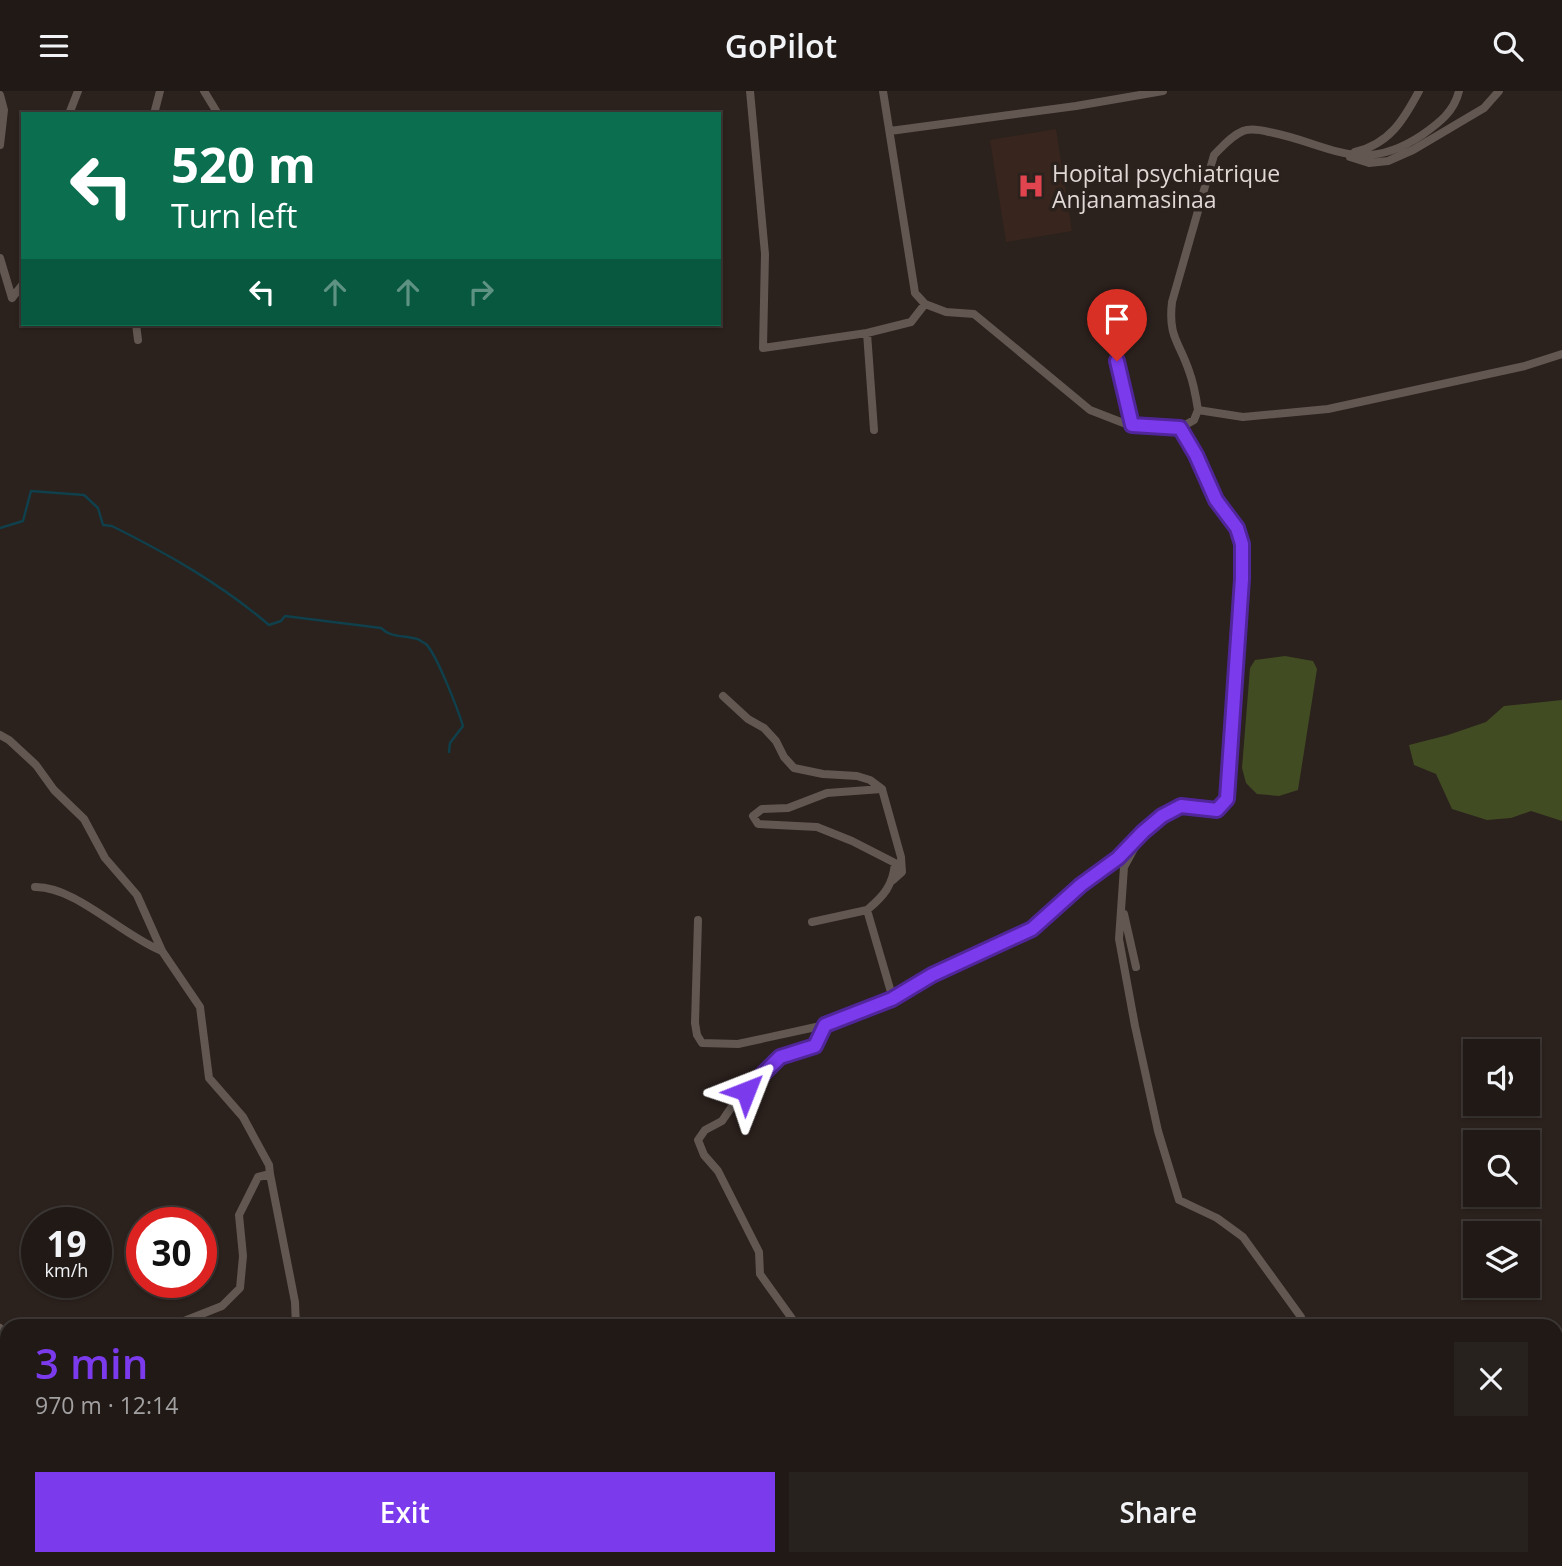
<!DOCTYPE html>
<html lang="en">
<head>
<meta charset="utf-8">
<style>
	:root { --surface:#201916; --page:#28221f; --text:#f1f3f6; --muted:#a2a0a1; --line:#3d3835; --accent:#7c3aed }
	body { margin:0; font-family:"Open Sans",sans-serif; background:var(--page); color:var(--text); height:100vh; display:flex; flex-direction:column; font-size:26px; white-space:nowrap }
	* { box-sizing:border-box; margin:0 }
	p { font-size:23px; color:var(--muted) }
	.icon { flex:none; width:38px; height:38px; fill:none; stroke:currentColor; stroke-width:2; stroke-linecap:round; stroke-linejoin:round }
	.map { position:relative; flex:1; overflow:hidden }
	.drawer { position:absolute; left:0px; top:1228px; width:1563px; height:247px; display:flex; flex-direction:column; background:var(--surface); border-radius:21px 21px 0 0; box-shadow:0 2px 5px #0004,0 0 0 2px var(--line) }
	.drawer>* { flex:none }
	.banner { position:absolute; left:21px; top:21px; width:700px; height:214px; border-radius:0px; box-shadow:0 2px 5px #0004,0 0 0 2px var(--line); background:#0b6e4f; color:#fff; overflow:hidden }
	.fabs { position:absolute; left:1463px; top:948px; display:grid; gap:14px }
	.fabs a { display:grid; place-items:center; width:77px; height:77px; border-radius:0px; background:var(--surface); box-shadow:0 2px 5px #0004,0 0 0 2px var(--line); font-size:35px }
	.speed { position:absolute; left:21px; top:1116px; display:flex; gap:14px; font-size:35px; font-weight:700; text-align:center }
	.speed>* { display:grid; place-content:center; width:91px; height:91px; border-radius:50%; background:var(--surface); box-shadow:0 2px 5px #0004,0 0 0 2px var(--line); line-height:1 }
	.speed small { font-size:18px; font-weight:400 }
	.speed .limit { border:10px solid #d22; background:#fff; color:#111 }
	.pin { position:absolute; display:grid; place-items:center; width:60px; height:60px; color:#fff; margin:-72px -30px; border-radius:50% 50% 50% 0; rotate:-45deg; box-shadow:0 0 7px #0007 }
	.pin .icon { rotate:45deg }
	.me { position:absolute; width:77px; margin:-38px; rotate:45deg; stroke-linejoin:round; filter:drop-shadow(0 0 5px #0008) }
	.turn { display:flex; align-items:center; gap:24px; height:147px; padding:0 35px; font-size:32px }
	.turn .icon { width:91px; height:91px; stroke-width:2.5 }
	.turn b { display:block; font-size:49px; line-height:60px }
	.lanes { display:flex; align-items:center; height:66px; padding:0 35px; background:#0003; justify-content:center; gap:35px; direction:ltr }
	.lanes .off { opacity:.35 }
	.round { display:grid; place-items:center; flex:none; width:74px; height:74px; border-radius:0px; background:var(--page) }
	.overview { display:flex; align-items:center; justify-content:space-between; height:119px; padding:0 35px }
	h1 { font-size:42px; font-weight:600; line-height:52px; color:var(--accent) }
	.button { display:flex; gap:14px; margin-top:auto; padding:14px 35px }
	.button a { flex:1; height:80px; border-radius:0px; background:var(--accent); color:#fff; font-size:28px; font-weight:600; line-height:80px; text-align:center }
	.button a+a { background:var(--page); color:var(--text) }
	header { display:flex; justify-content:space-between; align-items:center; height:91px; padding:0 35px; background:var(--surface); font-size:32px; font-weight:600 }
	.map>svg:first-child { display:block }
	.medical { fill:#38261e }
	.green { fill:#414c23 }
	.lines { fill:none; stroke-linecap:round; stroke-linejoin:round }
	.stream { stroke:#0f404b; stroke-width:2.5 }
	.street { stroke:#625751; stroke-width:8 }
	.route-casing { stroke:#51269a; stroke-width:18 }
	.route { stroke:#7c3aed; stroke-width:12 }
	.labels { text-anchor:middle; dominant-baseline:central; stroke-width:7; stroke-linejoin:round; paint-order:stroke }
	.poi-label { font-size:23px; fill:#dfd8d5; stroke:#2b211d; text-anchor:start }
</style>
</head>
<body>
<header><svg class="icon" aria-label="menu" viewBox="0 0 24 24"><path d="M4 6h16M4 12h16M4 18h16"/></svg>GoPilot<svg class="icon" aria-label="search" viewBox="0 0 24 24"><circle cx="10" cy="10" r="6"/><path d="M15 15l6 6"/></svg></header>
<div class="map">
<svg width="1562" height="1475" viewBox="0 0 1562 1475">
	<rect width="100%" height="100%" fill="#2b211d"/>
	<path class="medical" d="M1056,38l16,102 -66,11 -16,-102z"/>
	<path class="green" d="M1285,565l28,5 4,8 -19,121 -19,6 -22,-2 -11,-11 -4,-15 8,-100 5,-8z
		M1562,609v121l-31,-10 -20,7 -24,2 -35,-11 -16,-35 -22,-9 -5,-20 39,-10 38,-13 18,-16z"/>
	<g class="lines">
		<path class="stream" d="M0,437l23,-7 8,-30 53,4 14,13 5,17 9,1c56,28 109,58 157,99l12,-4 4,-5 96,12c10,10 22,7 36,11 1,0 9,5 9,5 11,11 32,66 37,82l-13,17 -1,9"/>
		<path class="street" d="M204,0l14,23
			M750,0l15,163 -2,94 104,-15 44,-11 14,-18
			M883,0l32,202 10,11 21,8 28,2 116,96 36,14 54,4 16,27 20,45 21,28 5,16v35l-15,220 -10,11 -36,-4 -19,10 -19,16 -19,35 -5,72 16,87 23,105 21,69 38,18 26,19 58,80 2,10
			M0,4l4,15 -4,35
			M69,23l9,-23
			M154,23l6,-23
			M890,40l186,-25 87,-15
			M1355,61c34,-8 48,-31 64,-61
			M1350,66l19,6 19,-2 25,-11 71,-42 15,-17
			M0,167l12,40
			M12,207l11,-14
			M136,233l2,16
			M1111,240l21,94
			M867,242l7,97
			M1198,319c-2,-13 -4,-26 -9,-39 -10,-30 -21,-34 -17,-69l42,-147c9,-9 17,-19 29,-24 7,-3 18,-1 26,1 62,12 91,44 153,3 17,-12 32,-23 37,-44
			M1180,337l14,-8 4,-10 45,7 85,-8 197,-43 37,-12
			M723,605l25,23 16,9 12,13 8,16 10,11 29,6 34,2 13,4 12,9 -55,4 -39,15 -26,1 -9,7 5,8 59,3 35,14 43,22c-2,22 -11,33 -28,47l26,89
			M0,644l9,5 27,25 18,25 30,29 21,39 32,37 25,56 38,56 9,71 34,39 26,48 1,9
			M882,698l19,68 1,15 -9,8
			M35,796c40,-1 88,49 127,64
			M1124,823l12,53
			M698,829l-3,103 2,12 5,8 36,1 87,-19 68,-26 39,-24 100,-46 49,-44 37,-27 18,-19
			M812,831l55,-12
			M158,1236l21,-4 43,-17 18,-18 3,-32 -4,-41 19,-38 12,-3 25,128 1,25
			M798,1236l-38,-53 -1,-22 -41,-81 -14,-16 -6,-15 7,-10 17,-9 13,-19 45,-45 35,-11 10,-21
			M0,1237l7,10
			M252,1475v-7
			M274,1475v-7
			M1005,1475l10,-7"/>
	</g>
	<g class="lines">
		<defs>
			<path id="route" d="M746,1000l34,-34 35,-11 10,-21 67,-26 40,-24 100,-46 49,-44 37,-27 25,-26 19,-16 19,-10 36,4 10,-11 15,-220v-35l-5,-16 -21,-28 -20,-45 -16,-27 -48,-3 -15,-64"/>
		</defs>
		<use href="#route" class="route-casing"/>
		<use href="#route" class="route"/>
	</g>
	<defs>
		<symbol id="hospital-bare" viewBox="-9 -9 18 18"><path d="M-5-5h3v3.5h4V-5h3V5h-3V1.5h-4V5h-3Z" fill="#e0444e" stroke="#2b211d" stroke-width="2.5" paint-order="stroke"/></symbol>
	</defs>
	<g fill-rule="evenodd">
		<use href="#hospital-bare" x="1012" y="76" width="38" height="38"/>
	</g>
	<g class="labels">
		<g class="poi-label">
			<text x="1052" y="82">Hopital psychiatrique<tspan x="1052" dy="26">Anjanamasinaa</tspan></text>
		</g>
	</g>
</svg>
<div class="fabs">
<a><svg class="icon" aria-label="sound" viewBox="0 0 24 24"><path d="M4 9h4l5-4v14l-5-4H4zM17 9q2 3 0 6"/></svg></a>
<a><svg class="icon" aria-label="search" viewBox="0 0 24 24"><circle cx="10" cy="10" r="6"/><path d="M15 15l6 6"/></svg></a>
<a><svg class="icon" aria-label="layers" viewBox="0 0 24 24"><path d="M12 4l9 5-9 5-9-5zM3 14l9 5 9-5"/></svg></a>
</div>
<div class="speed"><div>19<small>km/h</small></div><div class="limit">30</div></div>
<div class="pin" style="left:1117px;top:270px;background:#d93025"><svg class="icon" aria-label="arrive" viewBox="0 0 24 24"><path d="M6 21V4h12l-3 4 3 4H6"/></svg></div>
<svg class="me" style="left:746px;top:1000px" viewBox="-20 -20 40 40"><path d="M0-17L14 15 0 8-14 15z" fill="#7c3aed" stroke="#fff" stroke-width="4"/></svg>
<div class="banner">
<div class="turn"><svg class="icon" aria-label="left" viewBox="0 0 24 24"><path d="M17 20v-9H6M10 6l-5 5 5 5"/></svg><div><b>520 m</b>Turn left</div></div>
<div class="lanes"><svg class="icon" aria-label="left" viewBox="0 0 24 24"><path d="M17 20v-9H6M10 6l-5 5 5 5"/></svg><svg class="icon off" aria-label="ahead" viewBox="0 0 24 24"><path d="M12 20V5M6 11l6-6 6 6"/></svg><svg class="icon off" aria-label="ahead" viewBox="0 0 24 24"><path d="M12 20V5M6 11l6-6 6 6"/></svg><svg class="icon off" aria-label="right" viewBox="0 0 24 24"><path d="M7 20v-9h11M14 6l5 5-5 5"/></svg></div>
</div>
<section class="drawer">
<div class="overview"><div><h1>3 min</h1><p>970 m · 12:14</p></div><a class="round"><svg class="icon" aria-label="close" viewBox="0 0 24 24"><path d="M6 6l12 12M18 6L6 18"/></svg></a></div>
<div class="button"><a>Exit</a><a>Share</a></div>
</section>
</div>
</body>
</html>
